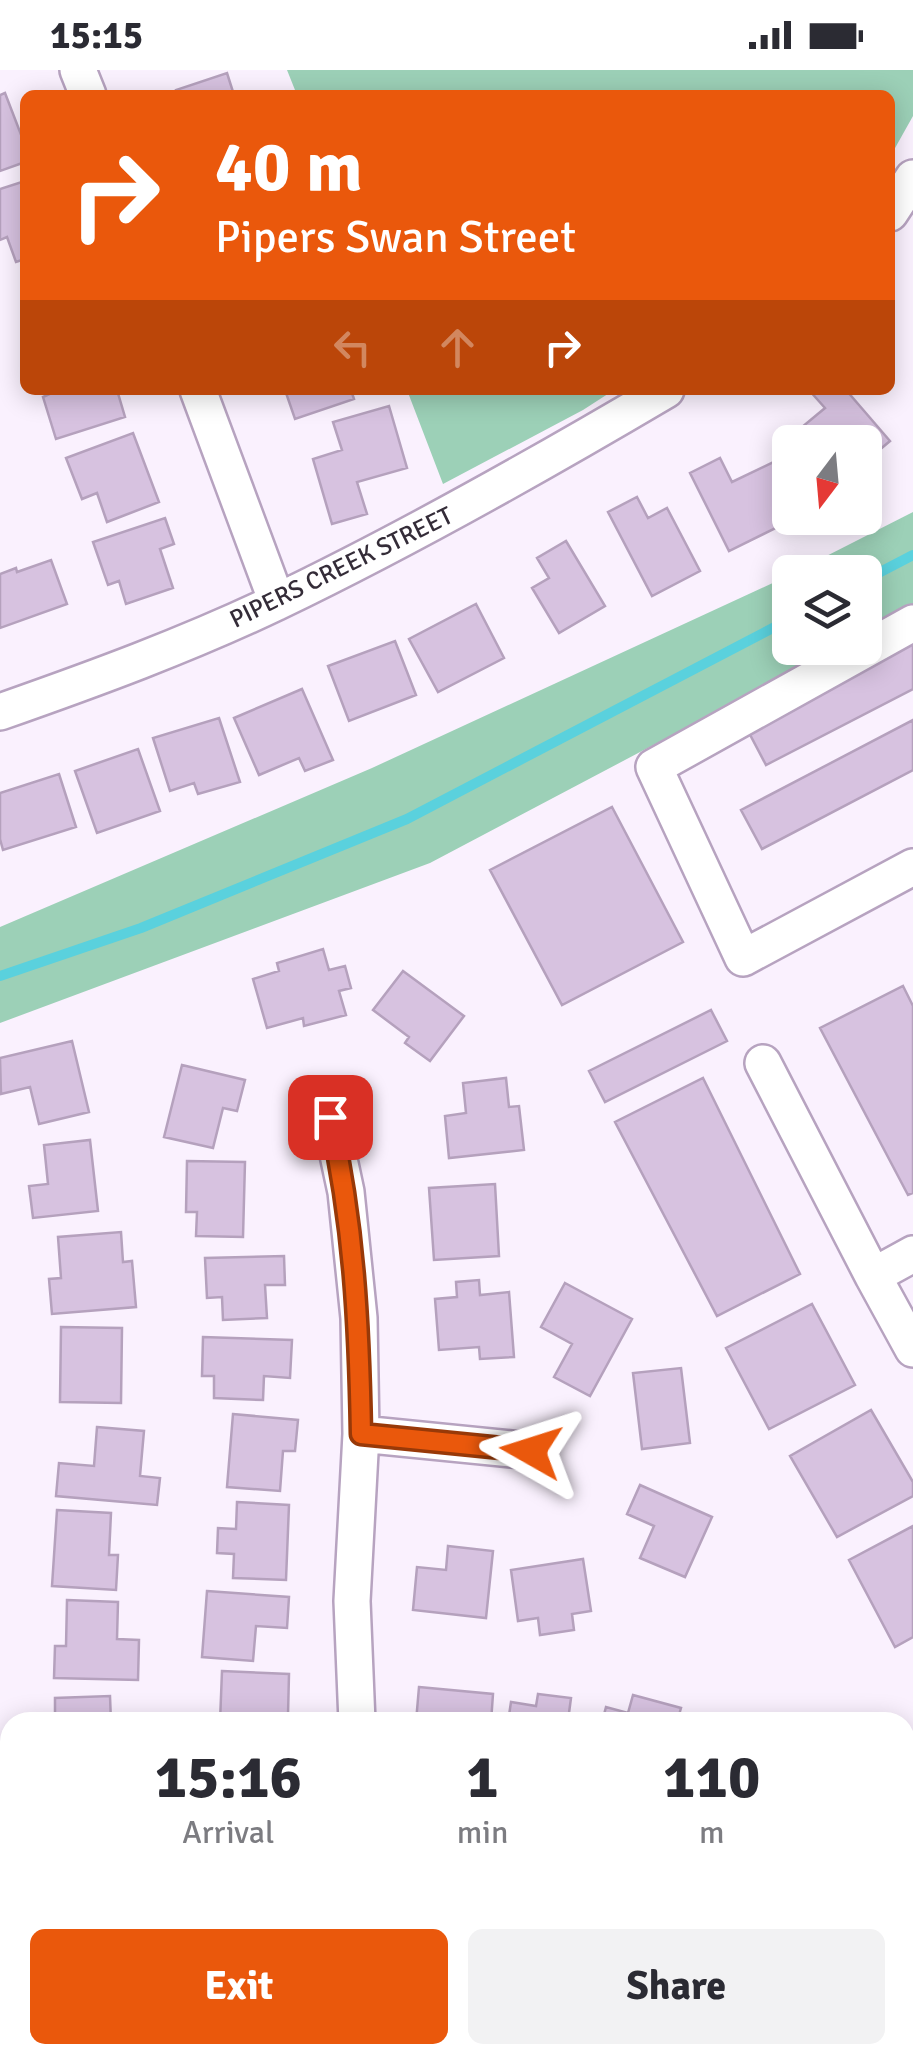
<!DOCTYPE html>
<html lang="en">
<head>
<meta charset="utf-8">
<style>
	:root { --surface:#fff; --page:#f2f2f3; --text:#2b2b33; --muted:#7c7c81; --accent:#ea580c }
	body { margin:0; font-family:Signika,sans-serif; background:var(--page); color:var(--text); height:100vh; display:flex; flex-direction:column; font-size:38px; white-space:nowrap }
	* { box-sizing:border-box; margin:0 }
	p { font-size:32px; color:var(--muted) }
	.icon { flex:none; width:55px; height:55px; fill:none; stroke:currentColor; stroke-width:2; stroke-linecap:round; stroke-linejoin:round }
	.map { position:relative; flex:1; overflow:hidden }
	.details { position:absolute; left:0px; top:1642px; width:915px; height:352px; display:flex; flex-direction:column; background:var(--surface); border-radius:30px 30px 0 0; box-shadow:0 5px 25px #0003 }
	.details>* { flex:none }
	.guide { position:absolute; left:20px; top:20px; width:875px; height:305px; border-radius:15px; box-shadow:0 5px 25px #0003; background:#ea580c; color:#fff; overflow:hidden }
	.needle { width:65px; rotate:196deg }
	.buttons { position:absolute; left:772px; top:355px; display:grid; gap:20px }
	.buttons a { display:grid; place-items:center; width:110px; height:110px; border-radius:15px; background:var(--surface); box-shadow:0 5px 25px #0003; font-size:50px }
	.pin { position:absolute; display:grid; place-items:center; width:85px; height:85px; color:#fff; margin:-42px; border-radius:20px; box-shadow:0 5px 15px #0006 }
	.me { position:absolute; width:110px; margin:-55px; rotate:276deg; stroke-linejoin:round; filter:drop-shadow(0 0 8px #0008) }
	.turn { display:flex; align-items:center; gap:35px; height:210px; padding:0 30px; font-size:45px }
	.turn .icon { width:130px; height:130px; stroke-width:2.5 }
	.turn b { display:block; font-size:70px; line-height:85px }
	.lanes { display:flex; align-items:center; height:95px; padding:0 30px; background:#0003; justify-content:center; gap:50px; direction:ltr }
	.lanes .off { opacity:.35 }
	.eta { display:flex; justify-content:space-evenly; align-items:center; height:170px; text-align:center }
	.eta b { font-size:60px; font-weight:800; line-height:70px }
	.cta { display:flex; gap:20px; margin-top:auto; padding:20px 30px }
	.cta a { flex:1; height:115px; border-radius:15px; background:var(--accent); color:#fff; font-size:40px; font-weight:800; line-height:115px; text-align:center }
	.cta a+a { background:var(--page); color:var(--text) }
	.status { display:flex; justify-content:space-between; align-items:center; height:70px; padding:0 50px; background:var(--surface); direction:ltr }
	.status svg { height:28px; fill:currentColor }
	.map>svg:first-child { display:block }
	.green { fill:#9cd0b7 }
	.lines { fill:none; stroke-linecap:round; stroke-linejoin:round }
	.stream { stroke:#5ad1dd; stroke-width:10 }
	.building { fill:#d7c2e0; stroke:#b5a1bd; stroke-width:2.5 }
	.minor-casing { stroke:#b7a3c0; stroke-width:40 }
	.minor { stroke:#fff; stroke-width:35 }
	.route-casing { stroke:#983908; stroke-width:25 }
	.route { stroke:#ea580c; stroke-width:18 }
	.labels { text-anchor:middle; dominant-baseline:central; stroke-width:10; stroke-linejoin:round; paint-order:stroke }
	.street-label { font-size:25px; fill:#342c38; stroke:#fff }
</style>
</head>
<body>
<div class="status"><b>15:15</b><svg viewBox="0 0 49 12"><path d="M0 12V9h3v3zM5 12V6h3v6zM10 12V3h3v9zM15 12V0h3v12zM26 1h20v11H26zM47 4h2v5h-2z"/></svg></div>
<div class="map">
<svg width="913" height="1993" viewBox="0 0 913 1993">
	<rect width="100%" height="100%" fill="#faf1fe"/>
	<path class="green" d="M287,0h626v46l-23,41v-62h-593z
		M407,320h207l-31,20 -140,74z
		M913,442v95l-48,26v-61h-70z
		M790,505v73h47l-407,215 -430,160v-96l372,-159z"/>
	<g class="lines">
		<path class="stream" d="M865,510l48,-25
			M0,906l141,-48 266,-109 383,-200"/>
	</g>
	<path class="building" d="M227,3l7,22h-57l-1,-5z
		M5,23l20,52v17l-25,9v-76z
		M25,111v78l-9,3 -9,-25 -7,3v-51z
		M58,320h59l8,27 -69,22 -13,-42z
		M285,320h66l3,9 -59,20z
		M809,320h37l44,51 -25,21v-20h-49l-14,-15 23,-19z
		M389,336l18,62 -50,14 10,32 -35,10 -19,-65 29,-9 -9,-28z
		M133,363l26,69 -52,20 -10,-29 -15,6 -16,-41z
		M788,385l2,63h6l-67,33 -39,-78 30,-15 12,24z
		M637,427l11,21 19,-10 33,63 -48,25 -44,-84z
		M165,448l9,26 -14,5 13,39 -47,16 -7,-23 -11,4 -15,-43z
		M566,471l39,65 -46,27 -27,-45 17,-10 -12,-20z
		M51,490l16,44 -67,24v-54l16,-6 1,4z
		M476,534l28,54 -66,34 -29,-53z
		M913,569v50l-147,76 -20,-38z
		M395,571l21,54 -67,26 -21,-55z
		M302,619l31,71 -28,11 -6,-13 -40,17 -25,-57z
		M219,648l21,64 -42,12 -4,-11 -24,8 -17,-53z
		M913,650v50l-151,79 -21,-39z
		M138,679l22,62 -63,22 -22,-62z
		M59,704l17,53 -73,23 -3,-11v-46z
		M612,737l71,135 -121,63 -72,-135z
		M323,879l6,21 16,-4 6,22 -12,3 7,24 -42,11 -1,-8 -36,10 -14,-49 26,-8 -2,-8z
		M403,901l61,45 -34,45 -25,-18 4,-6 -36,-27z
		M903,916l10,20v187l-5,2 -88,-167z
		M711,940l16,31 -122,61 -16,-31z
		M72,971l17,71 -50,12 -9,-37 -29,7 -1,-36z
		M182,995l63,15 -8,31 -14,-3 -10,40 -49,-11z
		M506,1008l3,29 10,-1 5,44 -75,8 -4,-42 21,-3 -3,-30z
		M703,1008l97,196 -83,42 -102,-194z
		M90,1070l8,71 -65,7 -4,-32 19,-2 -4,-39z
		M187,1091l58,1 -2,75 -47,-1 1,-24h-11z
		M495,1114l4,72 -65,4 -5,-72z
		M121,1162l2,30 9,-1 4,46 -84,7 -3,-35 12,-1 -3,-41z
		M284,1186l1,29h-20l2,33 -44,2 -1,-23 -15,1 -2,-40z
		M479,1210l1,15 29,-3 5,65 -34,2 -1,-12 -40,3 -4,-51 22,-2 -1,-15z
		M565,1213l67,36 -42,77 -36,-19 18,-33 -31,-17z
		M812,1234l43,81 -86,44 -43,-81z
		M61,1257l61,1 -1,75 -61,-1z
		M203,1267l89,3 -2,38 -26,-2 -1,24 -49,-2v-22h-12z
		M681,1298l9,75 -48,6 -9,-76z
		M871,1340l42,72v14l-76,41 -47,-81z
		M233,1344l65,6 -3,31h-12l-3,40 -53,-4z
		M97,1357l47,4 -4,45 20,2 -3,27 -101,-9 3,-33 35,3z
		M640,1415l72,32 -27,60 -45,-19 14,-32 -27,-12z
		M237,1432l52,3 -3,75 -53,-2 1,-24 -17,-1 1,-25 18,1z
		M57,1440l54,3 -2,42h9l-2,35 -64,-4z
		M913,1456v111l-18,10 -46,-87z
		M448,1476l45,5 -7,67 -73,-8 4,-43 29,3z
		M583,1489l8,52 -19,3 2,16 -34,5 -2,-17 -20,3 -7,-51z
		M207,1521l82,6 -2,31 -31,-2 -3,35 -51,-4z
		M67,1530l51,2 -1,37 22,1 -1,40 -84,-2 1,-32h11z
		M222,1601l67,3 -1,41h-20v7h-48z
		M419,1617l74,7 -2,28h-75z
		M538,1624l33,4 -2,15 16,2 -1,7h-76l3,-20 25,4z
		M633,1625l48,13 -4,14h-75l4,-15 22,6z
		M110,1626l1,26h-56v-24z
		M905,1727l8,3 -2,73 -6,-3z
		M252,1985h91l1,8h-91z
		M497,1985h40l34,8h-76z
		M801,1985h63l-3,8h-38z"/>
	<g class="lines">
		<defs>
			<path id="minor" d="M78,0l10,25
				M890,143l23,-35
				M198,320l79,212
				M913,553l-259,144 89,191 170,-91
				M0,642c94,-33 187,-67 277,-110 133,-64 262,-137 389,-212
				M763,993l110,213
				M330,1047l16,75 13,126 2,116 -9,167 5,121
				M913,1184l-40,22 40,73
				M361,1364l170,17
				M905,1878l8,5
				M0,1894l10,54
				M17,1985l2,8
				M418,1985l2,8"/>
		</defs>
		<use href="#minor" class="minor-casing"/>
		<use href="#minor" class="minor"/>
	</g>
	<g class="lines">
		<defs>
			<path id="route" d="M330,1047c24,109 29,205 31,317l170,17"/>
		</defs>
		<use href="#route" class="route-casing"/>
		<use href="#route" class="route"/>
	</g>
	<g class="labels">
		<g class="street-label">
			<text transform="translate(341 497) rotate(-26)">PIPERS CREEK STREET</text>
		</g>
	</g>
</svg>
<div class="buttons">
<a><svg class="needle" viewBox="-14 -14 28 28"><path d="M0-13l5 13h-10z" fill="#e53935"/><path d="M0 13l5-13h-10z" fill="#7c7c81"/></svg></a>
<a><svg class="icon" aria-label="layers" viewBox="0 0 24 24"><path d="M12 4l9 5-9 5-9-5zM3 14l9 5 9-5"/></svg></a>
</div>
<div class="pin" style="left:330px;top:1047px;background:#d93025"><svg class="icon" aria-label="arrive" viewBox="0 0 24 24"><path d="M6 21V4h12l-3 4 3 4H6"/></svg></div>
<svg class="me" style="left:531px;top:1381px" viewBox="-20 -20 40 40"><path d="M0-17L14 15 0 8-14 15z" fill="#ea580c" stroke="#fff" stroke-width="4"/></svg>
<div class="guide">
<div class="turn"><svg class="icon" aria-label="right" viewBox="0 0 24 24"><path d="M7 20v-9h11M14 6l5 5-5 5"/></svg><div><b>40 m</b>Pipers Swan Street</div></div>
<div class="lanes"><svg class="icon off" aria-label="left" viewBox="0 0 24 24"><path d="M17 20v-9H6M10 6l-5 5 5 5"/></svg><svg class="icon off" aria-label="ahead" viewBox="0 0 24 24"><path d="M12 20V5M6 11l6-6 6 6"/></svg><svg class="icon" aria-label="right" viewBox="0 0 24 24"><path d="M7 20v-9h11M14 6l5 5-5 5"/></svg></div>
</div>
<section class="details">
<div class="eta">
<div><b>15:16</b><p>Arrival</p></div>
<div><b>1</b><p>min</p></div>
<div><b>110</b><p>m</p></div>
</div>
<div class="cta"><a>Exit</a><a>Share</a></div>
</section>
</div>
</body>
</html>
